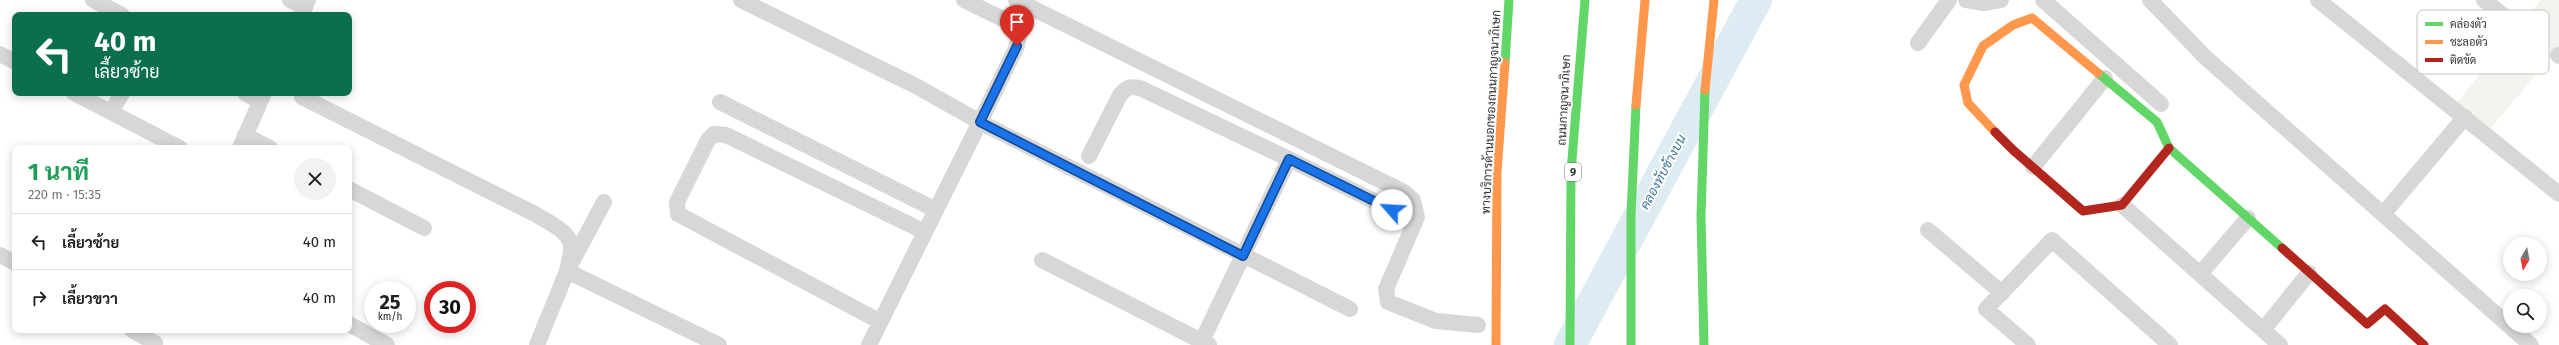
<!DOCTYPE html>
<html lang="th">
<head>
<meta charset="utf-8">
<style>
	:root { --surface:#fff; --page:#f2f2f2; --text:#202124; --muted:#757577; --line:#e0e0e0 }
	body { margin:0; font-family:"Fira Sans",Sarabun,sans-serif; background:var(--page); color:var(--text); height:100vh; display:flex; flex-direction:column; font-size:15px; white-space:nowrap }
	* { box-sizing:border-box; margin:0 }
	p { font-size:13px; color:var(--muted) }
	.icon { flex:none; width:22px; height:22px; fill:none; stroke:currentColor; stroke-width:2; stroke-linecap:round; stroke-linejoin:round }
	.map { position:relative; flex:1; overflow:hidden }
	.side { position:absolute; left:12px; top:145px; width:340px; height:188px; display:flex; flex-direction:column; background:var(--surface); border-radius:8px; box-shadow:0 2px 10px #0003 }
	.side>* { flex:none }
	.top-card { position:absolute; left:12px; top:12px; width:340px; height:84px; border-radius:8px; box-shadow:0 2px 10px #0003; background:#0b6e4f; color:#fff; overflow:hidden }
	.needle { width:26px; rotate:190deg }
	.fabs { position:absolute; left:2503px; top:237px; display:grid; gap:8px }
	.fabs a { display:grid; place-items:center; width:44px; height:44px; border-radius:50%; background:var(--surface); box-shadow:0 2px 10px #0003; font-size:20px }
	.speed { position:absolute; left:364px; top:281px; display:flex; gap:8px; font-size:20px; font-weight:700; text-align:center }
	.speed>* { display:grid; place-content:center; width:52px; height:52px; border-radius:50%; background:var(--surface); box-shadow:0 2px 10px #0003; line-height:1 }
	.speed small { font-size:10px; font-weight:400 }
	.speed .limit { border:6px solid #d22; background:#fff; color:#111 }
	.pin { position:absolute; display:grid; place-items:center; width:34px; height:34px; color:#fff; margin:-41px -17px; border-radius:50% 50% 50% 0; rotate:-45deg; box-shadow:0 0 4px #0007 }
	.pin .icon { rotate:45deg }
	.me { position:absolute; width:44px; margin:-22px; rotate:296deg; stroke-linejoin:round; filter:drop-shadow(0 0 3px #0008) }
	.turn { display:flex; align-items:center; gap:14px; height:84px; padding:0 16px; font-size:18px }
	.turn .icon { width:52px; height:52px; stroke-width:2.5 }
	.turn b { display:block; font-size:28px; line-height:34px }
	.round { display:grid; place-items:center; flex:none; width:42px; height:42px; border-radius:21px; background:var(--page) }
	.overview { display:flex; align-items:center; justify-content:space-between; height:68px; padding:0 16px }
	h1 { font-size:24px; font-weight:700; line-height:30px; color:#1e9e55 }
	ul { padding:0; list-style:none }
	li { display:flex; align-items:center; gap:12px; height:56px; padding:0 16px; border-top:1px solid var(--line) }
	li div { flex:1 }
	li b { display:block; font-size:15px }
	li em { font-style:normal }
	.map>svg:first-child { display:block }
	.green { fill:#f1f5ed }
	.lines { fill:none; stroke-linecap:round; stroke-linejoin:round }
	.river { stroke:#ddebf3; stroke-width:32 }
	.street { stroke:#d7d7d7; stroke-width:16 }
	.fast { stroke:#63d668; stroke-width:9 }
	.slow { stroke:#ff974d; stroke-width:9 }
	.jam { stroke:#b3261e; stroke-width:9 }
	.route-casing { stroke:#114b97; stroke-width:10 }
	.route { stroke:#1a73e8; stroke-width:7 }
	.labels { text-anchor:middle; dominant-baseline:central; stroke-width:4; stroke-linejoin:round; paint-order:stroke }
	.shield { fill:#fff; stroke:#707070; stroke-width:1 }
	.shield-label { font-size:11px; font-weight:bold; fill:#333 }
	.street-label { font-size:12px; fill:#333; stroke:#fff }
	.water-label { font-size:13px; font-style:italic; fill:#3f7597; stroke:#fff }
	.key { fill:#fff; stroke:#c2c2c2; stroke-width:1 }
	.key-label { font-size:11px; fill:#333 }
</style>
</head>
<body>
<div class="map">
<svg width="2559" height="345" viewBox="0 0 2559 345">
	<rect width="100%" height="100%" fill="#fff"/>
	<path class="green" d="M2541,0h18v47l-72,86 -33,-27z"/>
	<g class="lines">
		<path class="river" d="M1570,345l186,-345"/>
		<path class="street" d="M93,0l29,15
			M290,0l15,7
			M741,0l175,86 64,36 37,-76 2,-11 -6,-11 -49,-24
			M1016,0l388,192 9,8 4,17 -31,72 2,13 48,19 42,4
			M1966,0l18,3 17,-3
			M2043,0l118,104
			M2150,0l55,57 326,288
			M2318,0l241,194
			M2484,0l35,28
			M301,15l7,-15
			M1918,43l31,-43
			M0,54l15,8
			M2558,55l1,1
			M74,93l106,55
			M245,93l15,9
			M302,97l233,117c11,7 35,17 36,32 1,8 -3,18 -4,25
			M720,102l216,108 44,-88 370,187
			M111,112l11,-19
			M245,135l25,13
			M240,148l24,-55
			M1089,156l31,-61c7,-8 10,-9 20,-7l149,71
			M2033,167l72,-89
			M349,189l75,39
			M2122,205l158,140
			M2384,213l81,-96
			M1928,230l74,63
			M0,255l15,8
			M1042,260l167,85
			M567,271l152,74
			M2200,274l48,-56
			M879,321l-201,-107 -1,-12 31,-62 6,-6 12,1 199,97
			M349,324l38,21
			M132,330l23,13
			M2263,330l46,-57
			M537,345l30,-74 37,-69
			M869,345l67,-135
			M1200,345l89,-186 103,51
			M2028,345l-42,-36 66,-69 118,105"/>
		<path class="fast" d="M1505,63l4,-63
			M2098,73l59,49 12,26 113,100
			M1570,345l1,-173 14,-172
			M1631,345v-130l5,-110
			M1704,345l-3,-129 4,-126"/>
		<path class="slow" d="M1705,90l9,-90
			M1636,105l9,-105
			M1995,132l-27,-29 -4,-18 19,-39 30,-21 19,-7 66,55
			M1496,345l1,-173 8,-109"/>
		<path class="jam" d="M1995,132l18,18 70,61 39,-6 47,-57
			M2282,248l85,76 18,-15 39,36"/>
	</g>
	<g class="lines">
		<defs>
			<path id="route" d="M1017,46l-37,76 263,134 46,-97 103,51"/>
		</defs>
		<use href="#route" class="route-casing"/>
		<use href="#route" class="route"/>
	</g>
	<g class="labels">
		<rect class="shield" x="1565" y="163" width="16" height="18" rx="3"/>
		<g class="shield-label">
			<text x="1573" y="172">9</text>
		</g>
		<g class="street-label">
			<text transform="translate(1564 100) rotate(-87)">ถนนกาญจนาภิเษก</text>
			<text transform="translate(1491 112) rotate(-87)">ทางบริการด้านนอกของถนนกาญจนาภิเษก</text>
		</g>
		<g class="water-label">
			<text transform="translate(1663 172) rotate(-62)">คลองทับช้างบน</text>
		</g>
	</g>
	<rect x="2417" y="10" width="132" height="64" rx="6" class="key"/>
	<rect x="2425" y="22" width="18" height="4" fill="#63d668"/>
	<rect x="2425" y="40" width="18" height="4" fill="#ff974d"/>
	<rect x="2425" y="58" width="18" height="4" fill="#b3261e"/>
	<g class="key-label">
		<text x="2450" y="28">คล่องตัว</text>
		<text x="2450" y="46">ชะลอตัว</text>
		<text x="2450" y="64">ติดขัด</text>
	</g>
</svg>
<div class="fabs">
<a><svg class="needle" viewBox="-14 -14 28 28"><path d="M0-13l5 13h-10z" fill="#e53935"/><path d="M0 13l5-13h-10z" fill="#757577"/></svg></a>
<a><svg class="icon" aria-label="search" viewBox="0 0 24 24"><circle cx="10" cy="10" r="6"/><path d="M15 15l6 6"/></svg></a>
</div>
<div class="speed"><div>25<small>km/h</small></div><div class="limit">30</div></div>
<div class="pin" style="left:1017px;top:46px;background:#d93025"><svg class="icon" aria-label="arrive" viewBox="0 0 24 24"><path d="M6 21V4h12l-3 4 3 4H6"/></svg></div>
<svg class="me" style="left:1392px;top:210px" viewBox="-20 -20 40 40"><circle r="19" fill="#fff"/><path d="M0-13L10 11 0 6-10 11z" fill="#1a73e8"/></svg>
<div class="top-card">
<div class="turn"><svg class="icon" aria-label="left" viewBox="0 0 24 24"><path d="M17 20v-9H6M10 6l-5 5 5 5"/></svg><div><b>40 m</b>เลี้ยวซ้าย</div></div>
</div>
<section class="side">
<div class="overview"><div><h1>1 นาที</h1><p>220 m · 15:35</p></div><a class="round"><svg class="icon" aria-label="close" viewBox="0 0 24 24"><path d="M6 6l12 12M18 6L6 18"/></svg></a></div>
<ul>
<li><svg class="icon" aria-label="left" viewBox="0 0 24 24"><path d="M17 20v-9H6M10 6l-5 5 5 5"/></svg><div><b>เลี้ยวซ้าย</b></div><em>40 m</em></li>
<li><svg class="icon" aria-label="right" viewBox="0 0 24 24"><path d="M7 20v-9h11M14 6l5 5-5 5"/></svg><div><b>เลี้ยวขวา</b></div><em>40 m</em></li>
</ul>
</section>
</div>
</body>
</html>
